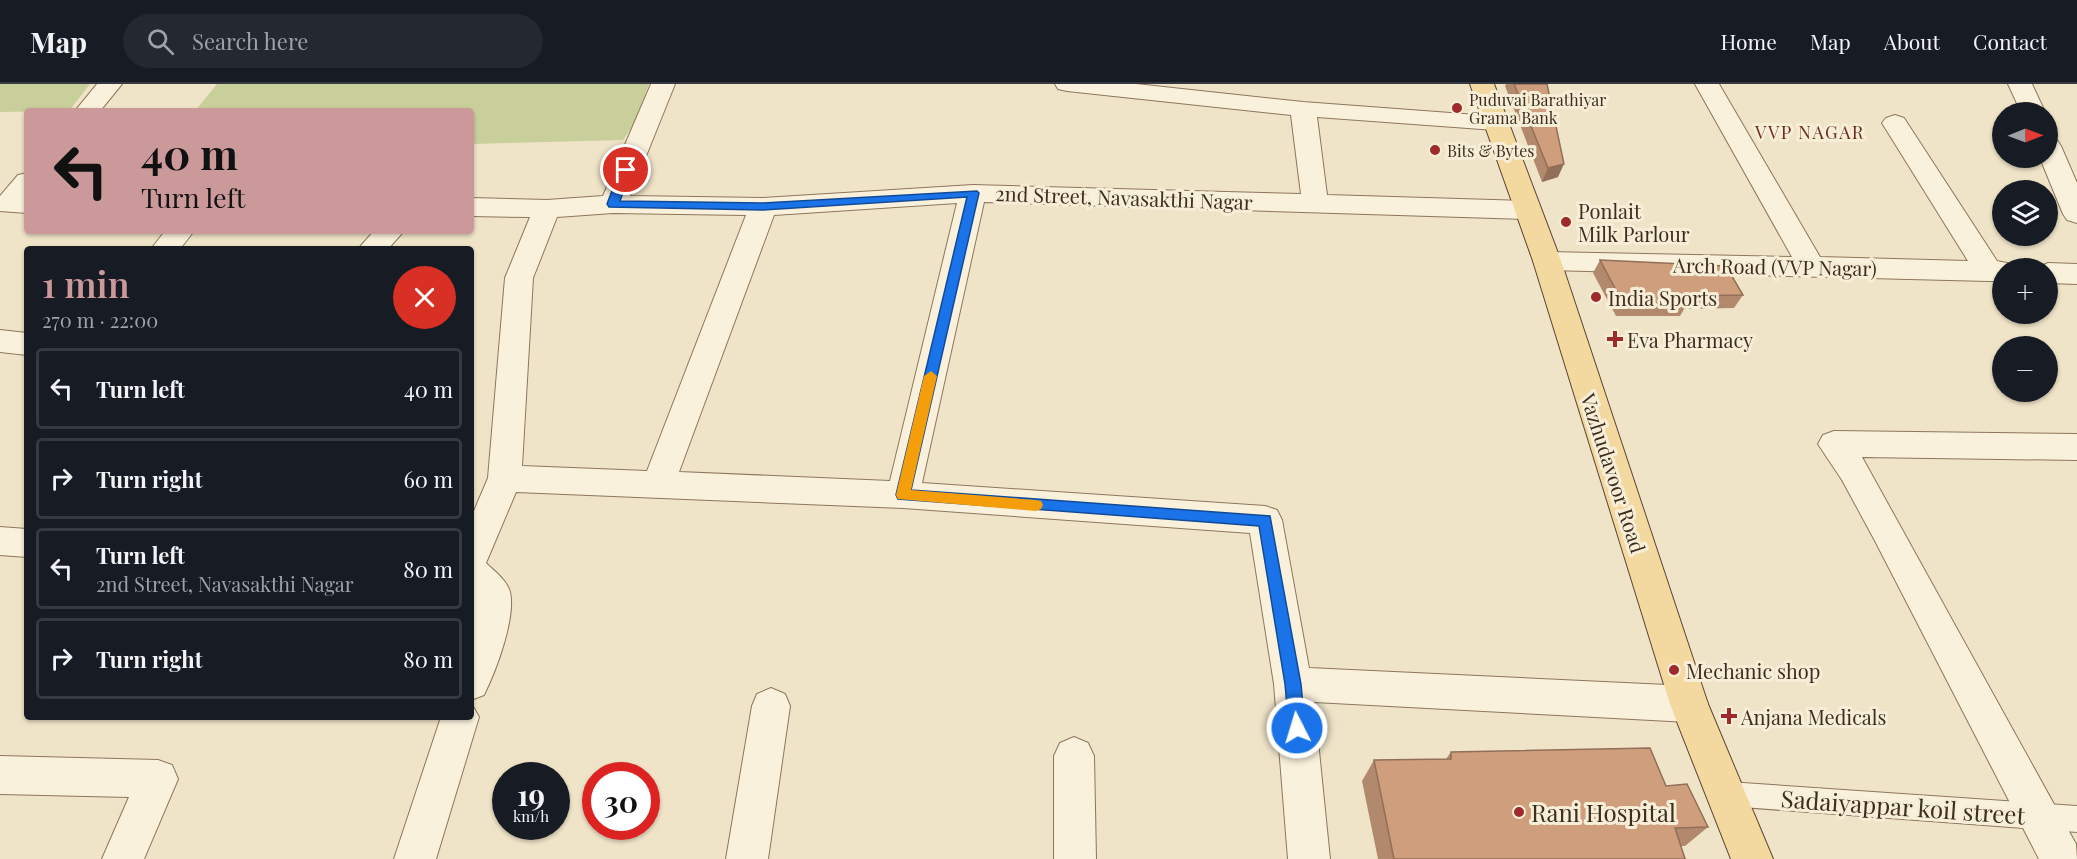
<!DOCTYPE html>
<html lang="en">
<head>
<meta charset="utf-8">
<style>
	:root { --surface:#171b24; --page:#242831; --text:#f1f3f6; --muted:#9ea1a6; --line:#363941; --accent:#cc999b }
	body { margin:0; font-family:"Playfair Display",serif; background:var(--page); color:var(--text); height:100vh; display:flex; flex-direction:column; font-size:22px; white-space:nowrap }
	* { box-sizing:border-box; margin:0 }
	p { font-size:20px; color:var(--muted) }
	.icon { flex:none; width:33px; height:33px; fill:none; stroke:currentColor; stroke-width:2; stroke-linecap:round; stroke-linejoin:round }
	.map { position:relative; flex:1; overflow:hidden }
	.sheet { position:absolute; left:24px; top:162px; width:450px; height:474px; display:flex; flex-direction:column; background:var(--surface); border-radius:6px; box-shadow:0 2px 4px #0004 }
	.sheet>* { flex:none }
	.banner { position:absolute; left:24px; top:24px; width:450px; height:126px; border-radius:6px; box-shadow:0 2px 4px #0004; background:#cc999b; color:#111; overflow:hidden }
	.needle { width:39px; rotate:89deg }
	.buttons { position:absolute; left:1992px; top:18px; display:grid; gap:12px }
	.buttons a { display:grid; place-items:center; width:66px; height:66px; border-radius:50%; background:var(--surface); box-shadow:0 2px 4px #0004; font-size:30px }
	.speed { position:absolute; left:492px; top:678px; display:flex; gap:12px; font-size:30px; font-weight:700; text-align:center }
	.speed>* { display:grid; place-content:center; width:78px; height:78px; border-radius:50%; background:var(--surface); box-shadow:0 2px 4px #0004; line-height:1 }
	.speed small { font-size:15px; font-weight:400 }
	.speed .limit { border:9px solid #d22; background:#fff; color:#111 }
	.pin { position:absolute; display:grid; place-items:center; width:51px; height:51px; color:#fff; margin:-26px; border:3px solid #fff; border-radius:50%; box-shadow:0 2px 6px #0007 }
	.me { position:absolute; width:66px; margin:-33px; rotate:355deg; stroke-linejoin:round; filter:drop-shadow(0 0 4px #0008) }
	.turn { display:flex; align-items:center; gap:21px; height:126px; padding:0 18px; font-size:27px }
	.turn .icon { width:78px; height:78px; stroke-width:2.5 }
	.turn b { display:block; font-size:42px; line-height:51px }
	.round { display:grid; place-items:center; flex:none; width:63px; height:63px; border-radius:32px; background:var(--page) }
	.summary { display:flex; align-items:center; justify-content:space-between; height:102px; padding:0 18px }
	h1 { font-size:36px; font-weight:600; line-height:45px; color:var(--accent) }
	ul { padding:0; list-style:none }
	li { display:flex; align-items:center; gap:18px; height:81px; margin:0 12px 9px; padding:0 6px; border:3px solid var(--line); border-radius:6px }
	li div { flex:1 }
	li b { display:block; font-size:22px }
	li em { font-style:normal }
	header { display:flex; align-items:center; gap:36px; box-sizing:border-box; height:84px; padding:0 30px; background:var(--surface); border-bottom:2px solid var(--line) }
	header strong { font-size:28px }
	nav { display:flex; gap:33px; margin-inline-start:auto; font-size:21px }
	.search { width:420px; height:54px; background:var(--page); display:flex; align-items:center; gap:15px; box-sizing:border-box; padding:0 21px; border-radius:33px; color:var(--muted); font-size:22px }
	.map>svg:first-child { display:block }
	.green { fill:#c9cf9b }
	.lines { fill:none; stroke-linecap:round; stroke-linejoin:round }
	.service-casing { stroke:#8d765c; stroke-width:2 }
	.minor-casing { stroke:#8d765c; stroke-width:2 }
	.primary-casing { stroke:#5b4430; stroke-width:2 }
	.service { fill:#faf1dc; fill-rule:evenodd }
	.minor { fill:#faf1dc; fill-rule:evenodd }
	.primary { fill:#f3d9a0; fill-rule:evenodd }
	.wall { fill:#b2896c }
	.shaded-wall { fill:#916f58 }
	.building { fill:#cf9f7d; stroke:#916f58; stroke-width:1.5 }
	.route { fill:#1a73e8; stroke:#114b97; stroke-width:1.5 }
	.slow { fill:#f59e0b }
	.poi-dot { fill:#9e2a2b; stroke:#f7eed8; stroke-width:2 }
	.labels { text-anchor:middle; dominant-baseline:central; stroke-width:6; stroke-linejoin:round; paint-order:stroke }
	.far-poi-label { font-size:16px; fill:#3d2e20; stroke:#f7eed8; text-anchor:start }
	.far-quarter-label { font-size:18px; letter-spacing:1.5px; fill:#6b2e1e; stroke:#f7eed8 }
	.street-label { font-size:20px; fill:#3d2e20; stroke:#f7eed8 }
	.poi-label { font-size:20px; fill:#3d2e20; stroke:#f7eed8; text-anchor:start }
	.near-street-label { font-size:24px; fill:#3d2e20; stroke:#f7eed8 }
	.near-poi-label { font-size:24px; fill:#3d2e20; stroke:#f7eed8; text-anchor:start }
</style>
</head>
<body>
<header>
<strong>Map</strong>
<div class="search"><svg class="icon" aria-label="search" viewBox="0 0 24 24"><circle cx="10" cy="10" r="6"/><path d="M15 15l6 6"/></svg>Search here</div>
<nav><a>Home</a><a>Map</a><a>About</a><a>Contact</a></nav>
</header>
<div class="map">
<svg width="2077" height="775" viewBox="0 0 2077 775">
	<rect width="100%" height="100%" fill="#f0e4c8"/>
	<path class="green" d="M0,0h90l-21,27 -69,1z
		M217,0h432l-14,39 -12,17 -152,4v-33h-276z"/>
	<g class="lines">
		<defs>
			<path id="service" d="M1728,698l349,24v26l-349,-26 -9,-3 -4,-9 4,-9z"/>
			<path id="minor" d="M97,0h25l-22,27h-25z
				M651,0h24l-45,112 133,2 210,-13 328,9 -10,-79 -224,-24 -9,-2 -3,-5h81l167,18 201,15 4,5 -4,5 -9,3 -178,-13 10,78 199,6 10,3 4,6 -4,6 -10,3 -542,-17 -62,281 343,23 12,4 5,10 27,148 380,18 14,6 5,12 -5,12 -14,6 -375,-20 16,157h-42l-14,-175 -24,-151 -347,-25 -387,-16 -30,71c8,8 21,17 24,29 6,26 -14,79 -26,103l-13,5v-74l3,-8v-21l-3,-3v-76l17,-40 17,-200 25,-61 -59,-1v-18l76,2 56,-4zM957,119l-67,278 -211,-9 95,-257zM613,129l133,2 -99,256 -125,-5 11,-188 24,-61z
				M1695,0h24l101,173 148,4 -86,-138 4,-5 9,-3 9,3 93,143 15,3 3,4h-13v13h-13l-442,-11 -10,-2 -4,-7 4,-7 10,-2 245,5z
				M2008,0h24l13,28h-24z
				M2048,54l9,2 4,6 16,37v40l-10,-3 -4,-6 -23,-56h8z
				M27,89v40l-27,-2v-15l18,-21z
				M165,147h29l-14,18h-29z
				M374,147h30l-16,18h-30z
				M2048,179l29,1v20l-29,-1v-15h-11z
				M0,246l27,3v22l-27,-3z
				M1834,347l243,3v26l-215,-3 214,387 1,15h-38l-165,-320 -32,-59 -24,-36 5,-9z
				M0,443l27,2v28l-27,-2z
				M771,604l14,6 5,12 -22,153h-42l26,-153 5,-12z
				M471,619l8,14 -43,142h-42l47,-142h30z
				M1074,653l14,6 6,13 2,103h-42v-103l6,-13z
				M0,672l158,4 14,5 6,14 -34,80h-42l27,-62 -129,-3z"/>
			<path id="primary" d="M1470,0h24l67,177 147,443 65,155h-42l-61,-155 -137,-443z"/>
		</defs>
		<use href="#service" class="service-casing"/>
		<use href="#minor" class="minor-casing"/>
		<use href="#primary" class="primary-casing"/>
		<use href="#service" class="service"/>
		<use href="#minor" class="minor"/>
		<use href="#primary" class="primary"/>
	</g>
	<path class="wall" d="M1506,0h41l11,93 -16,5 -37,-96z
		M1600,176l143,35 -9,13 -50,1 -4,7h-64l-23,-43z
		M1451,668l215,34 42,41 -23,19h-4l5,13h-308l-16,-78 12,-21 72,-1z"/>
	<path class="shaded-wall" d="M1564,80l-6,13 -16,5 6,-14z"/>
	<path class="building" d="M1514,0h33l17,80 -16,4z
		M1600,176l126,6 17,29 -54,1 -1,7h-65z
		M1650,664l16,38 21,-2 21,43 -33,1 10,31h-291l-20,-99 77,-1v-7z"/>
	<path class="route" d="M626,83l5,3 -11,31 143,2 214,-12 2,2 -68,297 359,26 31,168 4,44 -2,5 -6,2 -6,-2 -2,-5 -4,-44 -26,-158 -361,-27 -2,-4 71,-298 -204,13 -154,-3 -2,-3 13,-34z"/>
	<path class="slow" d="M931,287l6,5 -26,114 125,10 5,1 2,4 -2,4 -5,2 -138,-12 -2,-4 28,-119z"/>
	<g class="poi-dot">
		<circle cx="1457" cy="24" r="6"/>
		<circle cx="1435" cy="66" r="6"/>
		<circle cx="1566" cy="138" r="6"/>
		<circle cx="1596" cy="213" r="6"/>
		<path d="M1612 246h6v6h6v6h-6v6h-6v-6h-6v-6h6z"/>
		<circle cx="1674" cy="586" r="6"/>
		<path d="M1726 623h6v6h6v6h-6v6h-6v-6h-6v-6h6z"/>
		<circle cx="1519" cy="728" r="6"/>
	</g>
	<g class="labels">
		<g class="far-poi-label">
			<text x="1469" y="15">Puduvai Barathiyar<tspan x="1469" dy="18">Grama Bank</tspan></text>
			<text x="1447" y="66">Bits &amp; Bytes</text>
		</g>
		<g class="far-quarter-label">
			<text x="1810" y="48">VVP NAGAR</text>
		</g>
		<g class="street-label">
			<text transform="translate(1124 113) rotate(2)">2nd Street, Navasakthi Nagar</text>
			<text transform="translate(1775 182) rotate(1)">Arch Road (VVP Nagar)</text>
			<text transform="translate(1614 389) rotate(72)">Vazhudavoor Road</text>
		</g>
		<g class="poi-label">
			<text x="1578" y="126">Ponlait<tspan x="1578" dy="23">Milk Parlour</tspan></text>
			<text x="1608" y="213">India Sports</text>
			<text x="1627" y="255">Eva Pharmacy</text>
			<text x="1686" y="586">Mechanic shop</text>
			<text x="1741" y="632">Anjana Medicals</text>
		</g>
		<g class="near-street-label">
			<text transform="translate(1903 722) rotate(4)">Sadaiyappar koil street</text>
		</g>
		<g class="near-poi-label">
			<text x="1531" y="728">Rani Hospital</text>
		</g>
	</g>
</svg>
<div class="buttons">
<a><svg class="needle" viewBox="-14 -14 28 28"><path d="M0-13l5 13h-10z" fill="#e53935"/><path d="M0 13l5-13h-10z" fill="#9ea1a6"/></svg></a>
<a><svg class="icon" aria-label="layers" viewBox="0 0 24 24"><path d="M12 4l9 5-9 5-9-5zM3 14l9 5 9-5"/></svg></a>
<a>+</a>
<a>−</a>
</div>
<div class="speed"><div>19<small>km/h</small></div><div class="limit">30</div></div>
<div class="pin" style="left:626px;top:86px;background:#d93025"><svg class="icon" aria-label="arrive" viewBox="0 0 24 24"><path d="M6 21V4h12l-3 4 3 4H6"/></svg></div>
<svg class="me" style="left:1297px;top:644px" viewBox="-20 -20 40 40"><circle r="17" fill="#1a73e8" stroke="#fff" stroke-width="3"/><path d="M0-11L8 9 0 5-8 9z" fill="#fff"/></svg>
<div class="banner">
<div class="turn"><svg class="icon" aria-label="left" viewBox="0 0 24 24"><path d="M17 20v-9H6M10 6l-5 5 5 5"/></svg><div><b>40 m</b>Turn left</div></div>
</div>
<section class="sheet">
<div class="summary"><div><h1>1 min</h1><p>270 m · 22:00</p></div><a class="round" style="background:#d93025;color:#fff"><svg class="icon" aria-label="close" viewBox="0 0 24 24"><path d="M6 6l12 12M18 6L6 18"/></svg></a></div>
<ul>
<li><svg class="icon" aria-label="left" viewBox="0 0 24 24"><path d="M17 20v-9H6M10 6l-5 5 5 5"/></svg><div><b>Turn left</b></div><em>40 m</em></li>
<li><svg class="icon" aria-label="right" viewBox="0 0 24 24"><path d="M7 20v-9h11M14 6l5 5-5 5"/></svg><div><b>Turn right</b></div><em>60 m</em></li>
<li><svg class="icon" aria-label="left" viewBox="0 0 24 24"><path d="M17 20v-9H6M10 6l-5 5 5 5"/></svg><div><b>Turn left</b><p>2nd Street, Navasakthi Nagar</p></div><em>80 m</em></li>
<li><svg class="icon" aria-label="right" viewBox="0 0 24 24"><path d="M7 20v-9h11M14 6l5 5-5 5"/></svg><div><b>Turn right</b></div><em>80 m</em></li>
</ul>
</section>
</div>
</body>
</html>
